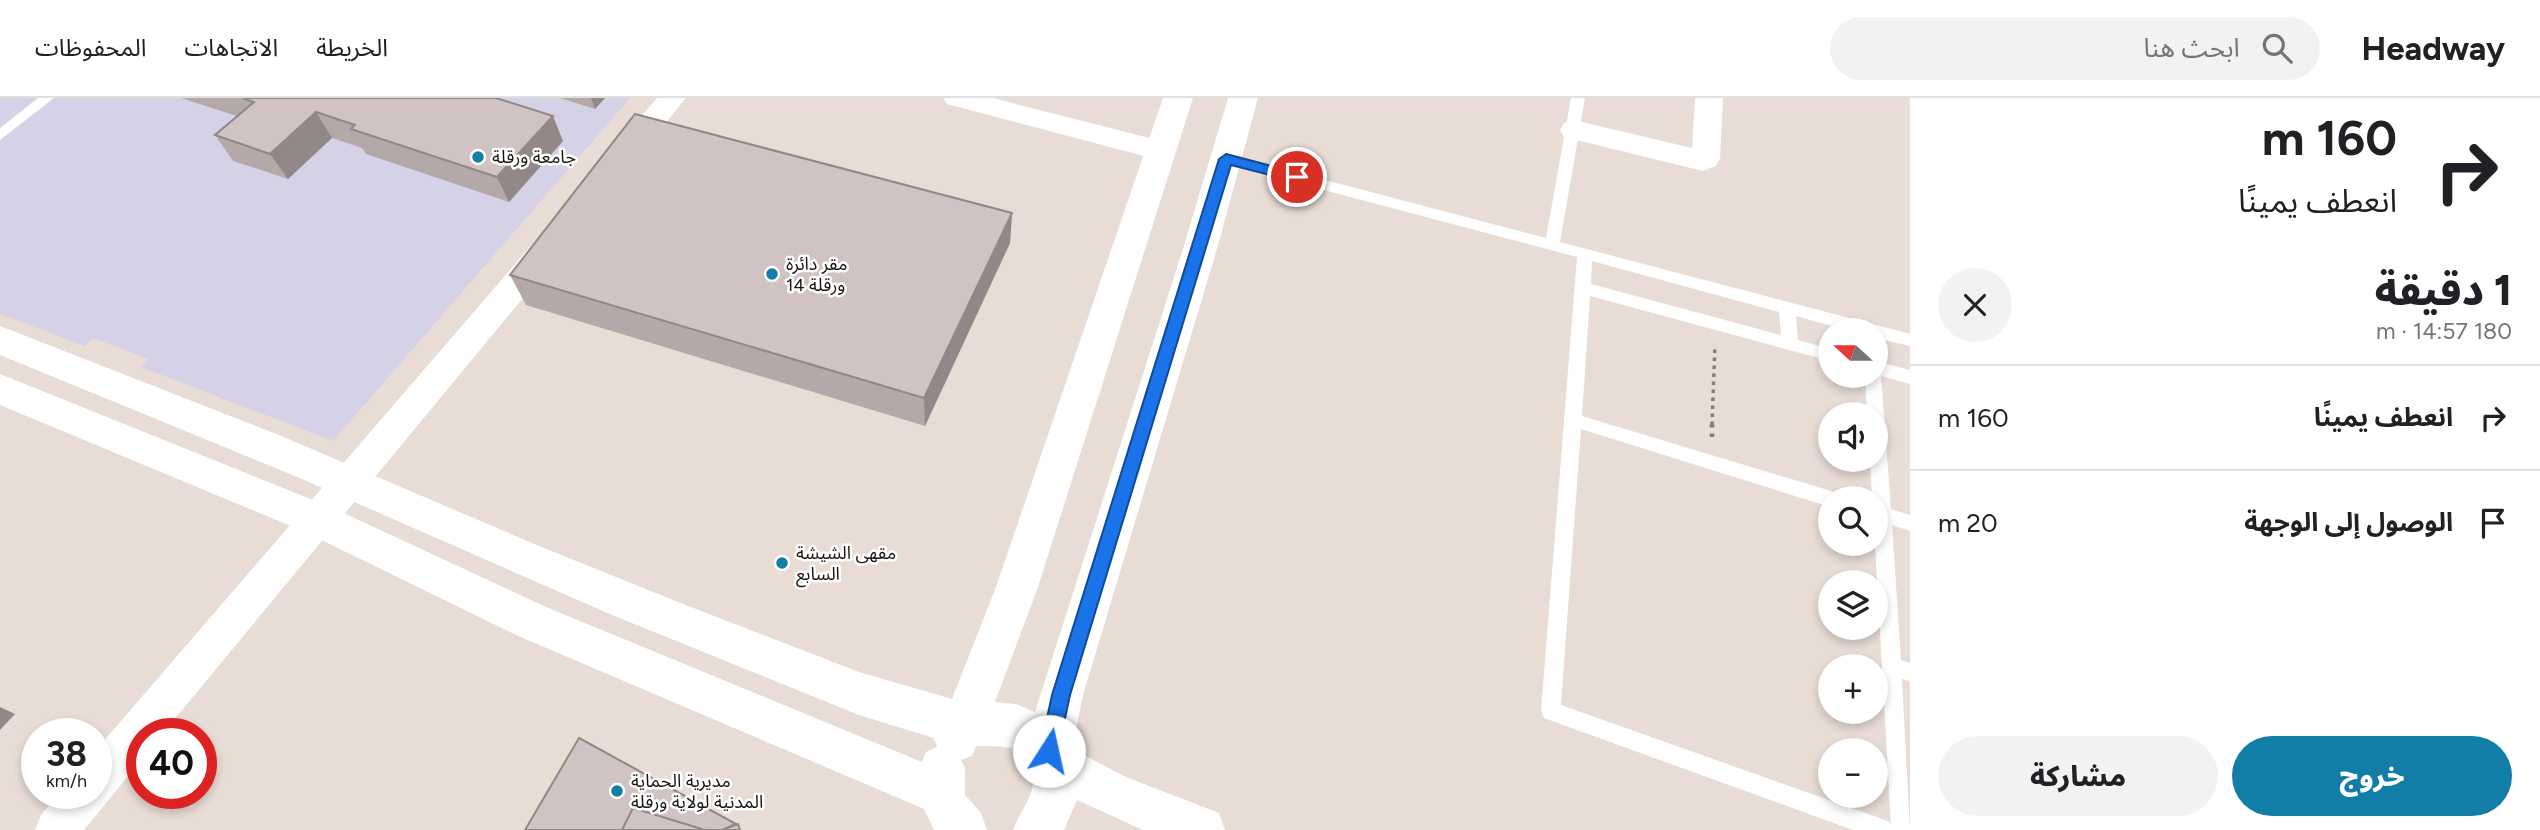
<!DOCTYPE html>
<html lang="ar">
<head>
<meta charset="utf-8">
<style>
	:root { --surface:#fff; --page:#f2f2f2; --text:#202124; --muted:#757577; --line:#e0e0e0; --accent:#127ea7 }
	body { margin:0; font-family:Figtree,"Noto Sans Arabic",sans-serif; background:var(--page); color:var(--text); direction:rtl; height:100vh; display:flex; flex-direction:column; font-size:26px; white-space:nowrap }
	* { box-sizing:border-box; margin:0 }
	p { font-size:23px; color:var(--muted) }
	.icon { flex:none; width:38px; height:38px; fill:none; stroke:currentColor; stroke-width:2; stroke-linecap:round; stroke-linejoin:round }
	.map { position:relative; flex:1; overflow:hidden; direction:ltr }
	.side { display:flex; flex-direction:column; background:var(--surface); width:630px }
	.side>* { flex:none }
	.top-card { background:#fff; color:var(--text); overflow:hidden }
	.needle { width:46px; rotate:291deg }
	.tools { position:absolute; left:1818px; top:220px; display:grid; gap:14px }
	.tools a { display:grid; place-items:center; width:70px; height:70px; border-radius:50%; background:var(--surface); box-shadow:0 4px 10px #0003; font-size:35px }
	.speed { position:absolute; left:21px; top:620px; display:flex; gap:14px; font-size:35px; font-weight:700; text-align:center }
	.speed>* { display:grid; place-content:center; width:91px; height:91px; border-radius:50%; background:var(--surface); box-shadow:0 4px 10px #0003; line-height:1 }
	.speed small { font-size:18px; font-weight:400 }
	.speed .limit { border:10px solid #d22; background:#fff; color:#111 }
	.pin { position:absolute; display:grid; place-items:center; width:60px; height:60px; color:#fff; margin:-30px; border:4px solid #fff; border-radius:50%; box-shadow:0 2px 7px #0007 }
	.me { position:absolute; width:77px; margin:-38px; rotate:10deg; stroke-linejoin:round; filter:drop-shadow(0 0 5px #0008) }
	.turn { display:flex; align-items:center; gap:24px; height:147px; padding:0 28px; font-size:32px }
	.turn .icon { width:91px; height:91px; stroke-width:2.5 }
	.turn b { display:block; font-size:49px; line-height:60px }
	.round { display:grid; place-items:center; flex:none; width:74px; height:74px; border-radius:37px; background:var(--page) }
	.overview { display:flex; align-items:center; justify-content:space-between; height:119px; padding:0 28px }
	h1 { font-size:42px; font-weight:800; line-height:52px }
	.action { display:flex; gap:14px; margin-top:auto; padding:14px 28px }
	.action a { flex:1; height:80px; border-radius:42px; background:var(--accent); color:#fff; font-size:28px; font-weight:800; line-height:80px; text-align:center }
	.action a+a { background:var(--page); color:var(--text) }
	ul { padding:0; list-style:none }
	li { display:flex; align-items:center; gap:21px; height:105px; padding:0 28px; border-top:2px solid var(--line) }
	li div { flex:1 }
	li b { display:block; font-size:26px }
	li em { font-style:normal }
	header { display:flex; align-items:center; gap:42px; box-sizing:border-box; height:98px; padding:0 35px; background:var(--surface); border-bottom:2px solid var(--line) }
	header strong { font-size:33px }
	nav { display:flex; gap:38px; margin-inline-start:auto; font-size:24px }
	.search { width:490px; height:63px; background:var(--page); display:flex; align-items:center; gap:18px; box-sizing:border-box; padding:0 24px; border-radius:38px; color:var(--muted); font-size:26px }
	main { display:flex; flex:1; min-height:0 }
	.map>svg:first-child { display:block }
	.education { fill:#d5d1e7 }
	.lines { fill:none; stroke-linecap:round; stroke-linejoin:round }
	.path-far1 { stroke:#857c78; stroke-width:3.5; stroke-dasharray:3.5 4.5; stroke-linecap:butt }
	.path { stroke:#857c78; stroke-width:4.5; stroke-dasharray:3.5 6; stroke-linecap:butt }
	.lane { fill:#fff; fill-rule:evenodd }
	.street { fill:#fff; fill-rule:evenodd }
	.secondary { fill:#fff; fill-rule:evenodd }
	.wall { fill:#b4a8a8 }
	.shaded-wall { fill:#928888 }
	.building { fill:#d1c3c3; stroke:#928888; stroke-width:2 }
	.route { fill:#1a73e8; stroke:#114b97; stroke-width:2 }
	.poi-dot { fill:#127ea7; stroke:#fff; stroke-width:2.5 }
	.labels { text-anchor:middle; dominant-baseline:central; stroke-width:5; stroke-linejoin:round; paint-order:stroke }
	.poi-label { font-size:18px; fill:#191513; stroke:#fff; text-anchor:start }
</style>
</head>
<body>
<header>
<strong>Headway</strong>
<div class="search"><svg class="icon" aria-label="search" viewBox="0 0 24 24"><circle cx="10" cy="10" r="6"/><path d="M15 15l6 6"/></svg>ابحث هنا</div>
<nav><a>الخريطة</a><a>الاتجاهات</a><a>المحفوظات</a></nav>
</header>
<main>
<section class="side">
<div class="top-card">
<div class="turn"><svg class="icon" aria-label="right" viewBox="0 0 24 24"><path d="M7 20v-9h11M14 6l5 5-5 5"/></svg><div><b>160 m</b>انعطف يمينًا</div></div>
</div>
<div class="overview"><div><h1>1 دقيقة</h1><p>180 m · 14:57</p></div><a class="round"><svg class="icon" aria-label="close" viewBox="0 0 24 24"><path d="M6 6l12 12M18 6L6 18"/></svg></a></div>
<ul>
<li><svg class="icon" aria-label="right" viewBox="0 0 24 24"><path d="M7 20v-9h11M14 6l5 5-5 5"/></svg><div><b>انعطف يمينًا</b></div><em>160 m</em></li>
<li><svg class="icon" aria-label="arrive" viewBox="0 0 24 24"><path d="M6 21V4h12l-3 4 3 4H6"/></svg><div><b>الوصول إلى الوجهة</b></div><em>20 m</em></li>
</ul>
<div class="action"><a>خروج</a><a>مشاركة</a></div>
</section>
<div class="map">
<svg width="1910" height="732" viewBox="0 0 1910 732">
	<rect width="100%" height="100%" fill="#e8dcd5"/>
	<path class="education" d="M0,0h630l-297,343 -192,-74 7,-8 -55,-21 -8,8 -85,-32z"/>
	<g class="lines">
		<path class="path-far1" d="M1712,327l3,-80"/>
		<path class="path" d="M1712,339v-14"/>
		<path class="lane" d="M38,0h16l-54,42v-12z
			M1571,0h14l-25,144 350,92v12l-34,-8v-7h-27l-53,-15 2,24 32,9v12l-240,-65 -8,120 249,75 6,3 3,5h-10v8l-249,-78 -20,276 321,114 8,3 1,4 -16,-282 1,-45h-4l-2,-39h6v-45h-9l-2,-39h11v-15l34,9v14l-29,-8 10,133 19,6v16l-18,-6 9,135 9,3v18l-8,-2 8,151h-57l-309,-112 -3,-7 36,-454 -351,-93 -7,-5 7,-5 320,84zM1592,163l187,51 2,23 -190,-51z"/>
		<path class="street" d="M657,0h29l-51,63 -10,3 -10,-3 -4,-7 4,-7z
			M943,0h50l176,45 4,7 -4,7 -10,3 -212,-56z
			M1695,0h28l-3,61 -4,7 -13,5 -139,-34 -4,-7 4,-7 10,-3 118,28z
			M546,140l11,3 4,8 -4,8 -394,476h-21v26c-20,24 -38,47 -58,71h-49l6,-15 19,-22h36v-43l439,-509z"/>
		<path class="secondary" d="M1163,0h30l-155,489 -43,115 21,2 19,8 148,-463 45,-151h30l-41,151 -134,446 -11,54 54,28 93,36 6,17h-82l-66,-30 -13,30h-51c10,-25 23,-33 20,-62 -16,-26 -30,-21 -57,-22l-4,10 -11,4 4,8v27l16,18 6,17h-53l-10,-21 -408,-174 -211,-103 -305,-127v-31l333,134 213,99 376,155 4,-10 11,-5 -3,-9 -75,-23 -247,-100 -317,-139 -295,-121v-29l279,109 265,113 134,54 181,70 93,27 44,-112z"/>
	</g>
	<path class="wall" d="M181,0h315l67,43 -54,61 -143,-48 -4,-6 -30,-10 -44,41 -55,-18 -18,-26 22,-19z
		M560,0h45l-10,11z
		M1012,115l-2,30 -85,183 -399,-121 -16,-30z"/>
	<path class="shaded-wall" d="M591,0h14l-10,11z
		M316,14l16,26 -44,41 -18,-25z
		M553,18l10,25 -54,61 -12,-25z
		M1012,115l-2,30 -85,183 -1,-28z
		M0,609l15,7 -15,16z"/>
	<path class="building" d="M243,0h253l57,18 -56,61 -146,-48 4,-4 -39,-13 -46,42 -55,-19 39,-33z
		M635,16l377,99 -88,185 -414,-123z
		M579,640l157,86 -14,6h-17l-72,-22 -11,22h-97z
		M633,710l72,22h-83z
		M738,726l2,6h-18z"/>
	<path class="route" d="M1226,56l76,20 2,3 -7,5 -66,-17 -161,530 -12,56 -2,7 -7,3 -6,-3 -3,-7 12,-56 167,-536z"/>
	<g class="poi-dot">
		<circle cx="478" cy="59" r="7"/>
		<circle cx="772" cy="176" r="7"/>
		<circle cx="782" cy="465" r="7"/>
		<circle cx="617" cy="693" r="7"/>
	</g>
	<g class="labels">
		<g class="poi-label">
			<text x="492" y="59">جامعة ورقلة</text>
			<text x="786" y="166">مقر دائرة<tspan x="786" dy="21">ورقلة 14</tspan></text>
			<text x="796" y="455">مقهى الشيشة<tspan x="796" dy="21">السابع</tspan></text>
			<text x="631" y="683">مديرية الحماية<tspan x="631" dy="21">المدنية لولاية ورقلة</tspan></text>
		</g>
	</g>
</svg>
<div class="tools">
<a><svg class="needle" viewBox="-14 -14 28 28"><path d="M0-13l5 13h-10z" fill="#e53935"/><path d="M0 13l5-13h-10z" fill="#757577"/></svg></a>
<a><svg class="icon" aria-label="sound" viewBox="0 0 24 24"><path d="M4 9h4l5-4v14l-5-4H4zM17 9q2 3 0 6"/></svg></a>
<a><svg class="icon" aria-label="search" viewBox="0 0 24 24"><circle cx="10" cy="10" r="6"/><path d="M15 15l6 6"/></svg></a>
<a><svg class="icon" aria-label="layers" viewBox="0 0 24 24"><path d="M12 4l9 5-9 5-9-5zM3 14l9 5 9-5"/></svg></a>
<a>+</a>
<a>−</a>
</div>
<div class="speed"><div>38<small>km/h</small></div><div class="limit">40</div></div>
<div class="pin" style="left:1297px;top:79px;background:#d93025"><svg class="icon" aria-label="arrive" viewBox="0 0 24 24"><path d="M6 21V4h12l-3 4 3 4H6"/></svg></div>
<svg class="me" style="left:1049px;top:653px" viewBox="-20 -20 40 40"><circle r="19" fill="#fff"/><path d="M0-13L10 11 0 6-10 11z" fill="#1a73e8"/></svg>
</div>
</main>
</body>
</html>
